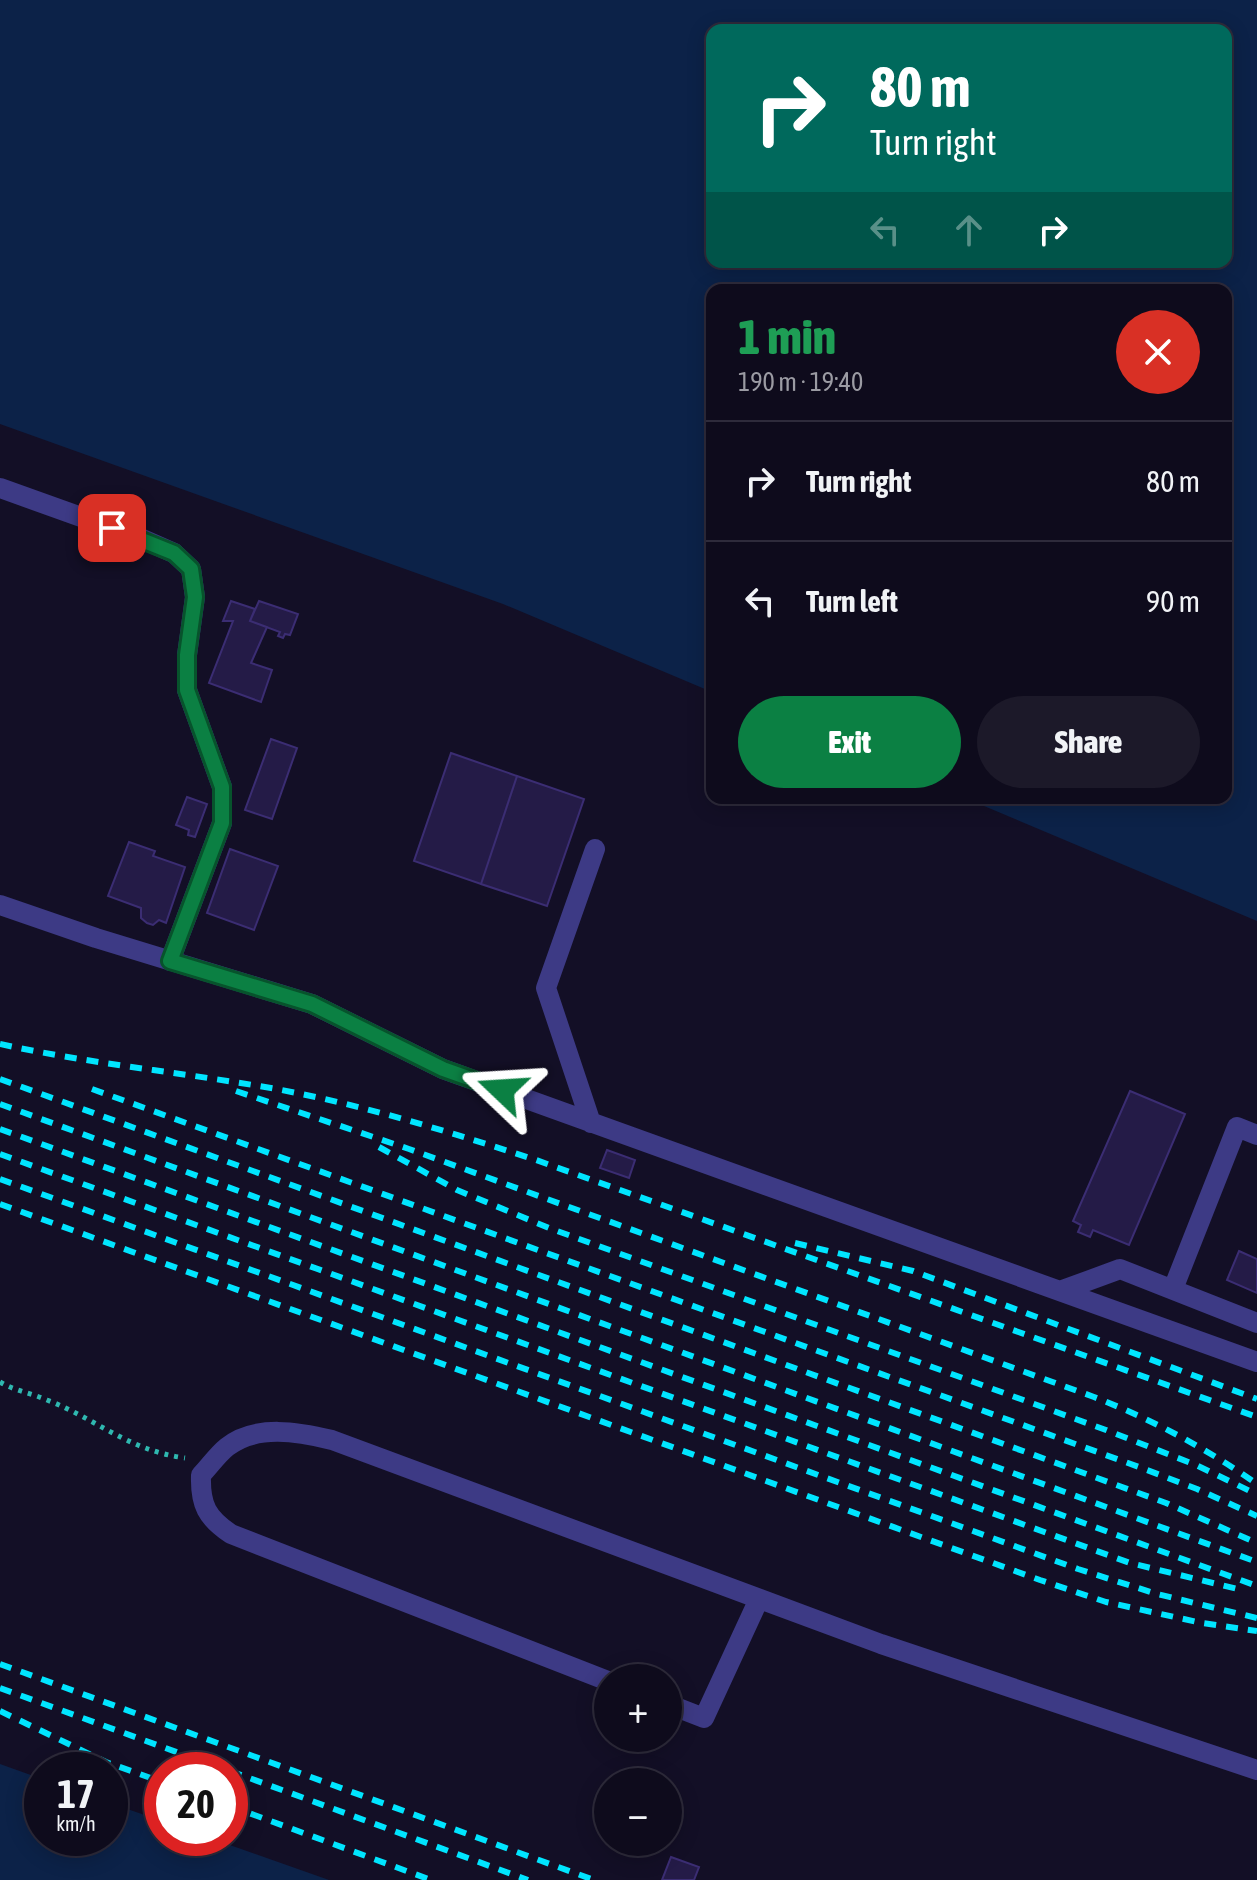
<!DOCTYPE html>
<html lang="en">
<head>
<meta charset="utf-8">
<style>
	:root { --surface:#0e0b1c; --page:#1c1929; --text:#f1f3f6; --muted:#9b9ba3; --line:#2e2b3b; --accent:#0b8043 }
	body { margin:0; font-family:"Asap Condensed",sans-serif; background:var(--page); color:var(--text); height:100vh; display:flex; flex-direction:column; font-size:30px; white-space:nowrap }
	* { box-sizing:border-box; margin:0 }
	p { font-size:26px; color:var(--muted) }
	.icon { flex:none; width:44px; height:44px; fill:none; stroke:currentColor; stroke-width:2; stroke-linecap:round; stroke-linejoin:round }
	.map { position:relative; flex:1; overflow:hidden }
	.side { position:absolute; left:706px; top:284px; width:526px; height:520px; display:flex; flex-direction:column; background:var(--surface); border-radius:16px; box-shadow:0 4px 20px #0003,0 0 0 2px var(--line) }
	.side>* { flex:none }
	.banner { position:absolute; left:706px; top:24px; width:526px; height:244px; border-radius:16px; box-shadow:0 4px 20px #0003,0 0 0 2px var(--line); background:#00695c; color:#fff; overflow:hidden }
	.tools { position:absolute; left:594px; top:1664px; display:grid; gap:16px }
	.tools a { display:grid; place-items:center; width:88px; height:88px; border-radius:50%; background:var(--surface); box-shadow:0 4px 20px #0003,0 0 0 2px var(--line); font-size:40px }
	.speed { position:absolute; left:24px; top:1752px; display:flex; gap:16px; font-size:40px; font-weight:700; text-align:center }
	.speed>* { display:grid; place-content:center; width:104px; height:104px; border-radius:50%; background:var(--surface); box-shadow:0 4px 20px #0003,0 0 0 2px var(--line); line-height:1 }
	.speed small { font-size:20px; font-weight:400 }
	.speed .limit { border:12px solid #d22; background:#fff; color:#111 }
	.pin { position:absolute; display:grid; place-items:center; width:68px; height:68px; color:#fff; margin:-34px; border-radius:16px; box-shadow:0 4px 12px #0006 }
	.me { position:absolute; width:88px; margin:-44px; rotate:290deg; stroke-linejoin:round; filter:drop-shadow(0 0 6px #0008) }
	.turn { display:flex; align-items:center; gap:28px; height:168px; padding:0 32px; font-size:36px }
	.turn .icon { width:104px; height:104px; stroke-width:2.5 }
	.turn b { display:block; font-size:56px; line-height:68px }
	.lanes { display:flex; align-items:center; height:76px; padding:0 32px; background:#0003; justify-content:center; gap:40px; direction:ltr }
	.lanes .off { opacity:.35 }
	.round { display:grid; place-items:center; flex:none; width:84px; height:84px; border-radius:42px; background:var(--page) }
	.overview { display:flex; align-items:center; justify-content:space-between; height:136px; padding:0 32px }
	h1 { font-size:48px; font-weight:800; line-height:60px; color:#1e9e55 }
	.action { display:flex; gap:16px; margin-top:auto; padding:16px 32px }
	.action a { flex:1; height:92px; border-radius:48px; background:var(--accent); color:#fff; font-size:32px; font-weight:800; line-height:92px; text-align:center }
	.action a+a { background:var(--page); color:var(--text) }
	ul { padding:0; list-style:none }
	li { display:flex; align-items:center; gap:24px; height:120px; padding:0 32px; border-top:2px solid var(--line) }
	li div { flex:1 }
	li b { display:block; font-size:30px }
	li em { font-style:normal }
	.map>svg:first-child { display:block }
	.water { fill:#0c2248; fill-rule:evenodd }
	.building { fill:#241b47; stroke:#3b2d73; stroke-width:2 }
	.lines { fill:none; stroke-linecap:round; stroke-linejoin:round }
	.path { stroke:#2fb8b0; stroke-width:5; stroke-dasharray:4 6; stroke-linecap:butt }
	.minor { stroke:#3d3a85; stroke-width:20 }
	.rail { stroke:#00e5ff; stroke-width:6; stroke-dasharray:12 10; stroke-linecap:butt }
	.route-casing { stroke:#07532c; stroke-width:20 }
	.route { stroke:#0b8043; stroke-width:14 }
</style>
</head>
<body>
<div class="map">
<svg width="1257" height="1880" viewBox="0 0 1257 1880">
	<rect width="100%" height="100%" fill="#130f26"/>
	<path class="water" d="M0,0h1257v921l-292,-123h261v-508h-514v402l-209,-88 -503,-180zM712,30h514v232h-514z
		M0,1764l42,15v59h68v-35l52,18v17h48l119,42h-329z"/>
	<path class="building" d="M231,601l24,8 -5,12 17,6 -16,36 21,7 -11,32 -52,-19 24,-62h-10z
		M259,601l39,13 -8,21 -5,-1 -2,4 -5,-2 2,-4 -30,-11z
		M271,739l26,9 -25,71 -27,-9z
		M451,753l66,23 -36,108 -67,-23z
		M517,776l67,23 -37,107 -66,-22z
		M187,797l20,7 -12,33 -7,-2 1,-5 -13,-5z
		M129,842l26,9 -2,5 32,11 -19,56 -7,-3 -6,5 -6,-2 -6,-5v-10l-33,-12z
		M230,849l48,17 -24,64 -47,-17z
		M1130,1091l55,23 -56,131 -36,-15 -3,7 -12,-5 3,-7 -8,-4z
		M607,1150l28,10 -6,18 -29,-10z
		M1239,1251l18,8v34l-30,-13z
		M671,1857l28,10 -5,13h-32z"/>
	<g class="lines">
		<path class="path" d="M0,1382c15,9 31,11 47,18 50,19 80,50 138,58"/>
		<path class="minor" d="M0,488l140,50 34,15 17,16 4,28 -8,58v35l35,97v36l-52,138
			M0,905l96,33 216,66 131,65 814,293
			M591,1123l-45,-135 49,-139
			M1173,1289l64,-162 20,8
			M1060,1291l60,-22 137,54
			M608,1681l-377,-147c-24,-16 -31,-29 -30,-59 8,-8 16,-20 26,-28 29,-23 72,-15 105,-7l549,204 376,126
			M668,1704l36,14 55,-119"/>
		<path class="rail" d="M0,1044c87,19 177,28 265,43 92,16 182,44 271,73l721,257
			M0,1079l1166,424 91,40
			M92,1089l1047,378 58,22 60,27
			M236,1091l173,58 685,248c57,22 112,51 163,87
			M0,1104l1257,458
			M0,1129l1257,457
			M379,1147l78,43 92,38 557,202 90,35 56,27
			M0,1154l1130,409 112,27
			M0,1179l1078,390 79,25 100,24
			M0,1204l1040,376 66,22 96,21 55,8
			M795,1243l118,28 344,128
			M0,1664l594,216
			M0,1688l226,82
			M0,1711l106,51 56,20
			M230,1771l298,109
			M230,1806l201,74"/>
	</g>
	<g class="lines">
		<defs>
			<path id="route" d="M112,528l62,25 17,16 4,28 -8,58v35l35,97v36l-52,138 142,43 131,65 59,21"/>
		</defs>
		<use href="#route" class="route-casing"/>
		<use href="#route" class="route"/>
	</g>
</svg>
<div class="tools">
<a>+</a>
<a>−</a>
</div>
<div class="speed"><div>17<small>km/h</small></div><div class="limit">20</div></div>
<div class="pin" style="left:112px;top:528px;background:#d93025"><svg class="icon" aria-label="arrive" viewBox="0 0 24 24"><path d="M6 21V4h12l-3 4 3 4H6"/></svg></div>
<svg class="me" style="left:502px;top:1090px" viewBox="-20 -20 40 40"><path d="M0-17L14 15 0 8-14 15z" fill="#0b8043" stroke="#fff" stroke-width="4"/></svg>
<div class="banner">
<div class="turn"><svg class="icon" aria-label="right" viewBox="0 0 24 24"><path d="M7 20v-9h11M14 6l5 5-5 5"/></svg><div><b>80 m</b>Turn right</div></div>
<div class="lanes"><svg class="icon off" aria-label="left" viewBox="0 0 24 24"><path d="M17 20v-9H6M10 6l-5 5 5 5"/></svg><svg class="icon off" aria-label="ahead" viewBox="0 0 24 24"><path d="M12 20V5M6 11l6-6 6 6"/></svg><svg class="icon" aria-label="right" viewBox="0 0 24 24"><path d="M7 20v-9h11M14 6l5 5-5 5"/></svg></div>
</div>
<section class="side">
<div class="overview"><div><h1>1 min</h1><p>190 m · 19:40</p></div><a class="round" style="background:#d93025;color:#fff"><svg class="icon" aria-label="close" viewBox="0 0 24 24"><path d="M6 6l12 12M18 6L6 18"/></svg></a></div>
<ul>
<li><svg class="icon" aria-label="right" viewBox="0 0 24 24"><path d="M7 20v-9h11M14 6l5 5-5 5"/></svg><div><b>Turn right</b></div><em>80 m</em></li>
<li><svg class="icon" aria-label="left" viewBox="0 0 24 24"><path d="M17 20v-9H6M10 6l-5 5 5 5"/></svg><div><b>Turn left</b></div><em>90 m</em></li>
</ul>
<div class="action"><a>Exit</a><a>Share</a></div>
</section>
</div>
</body>
</html>
